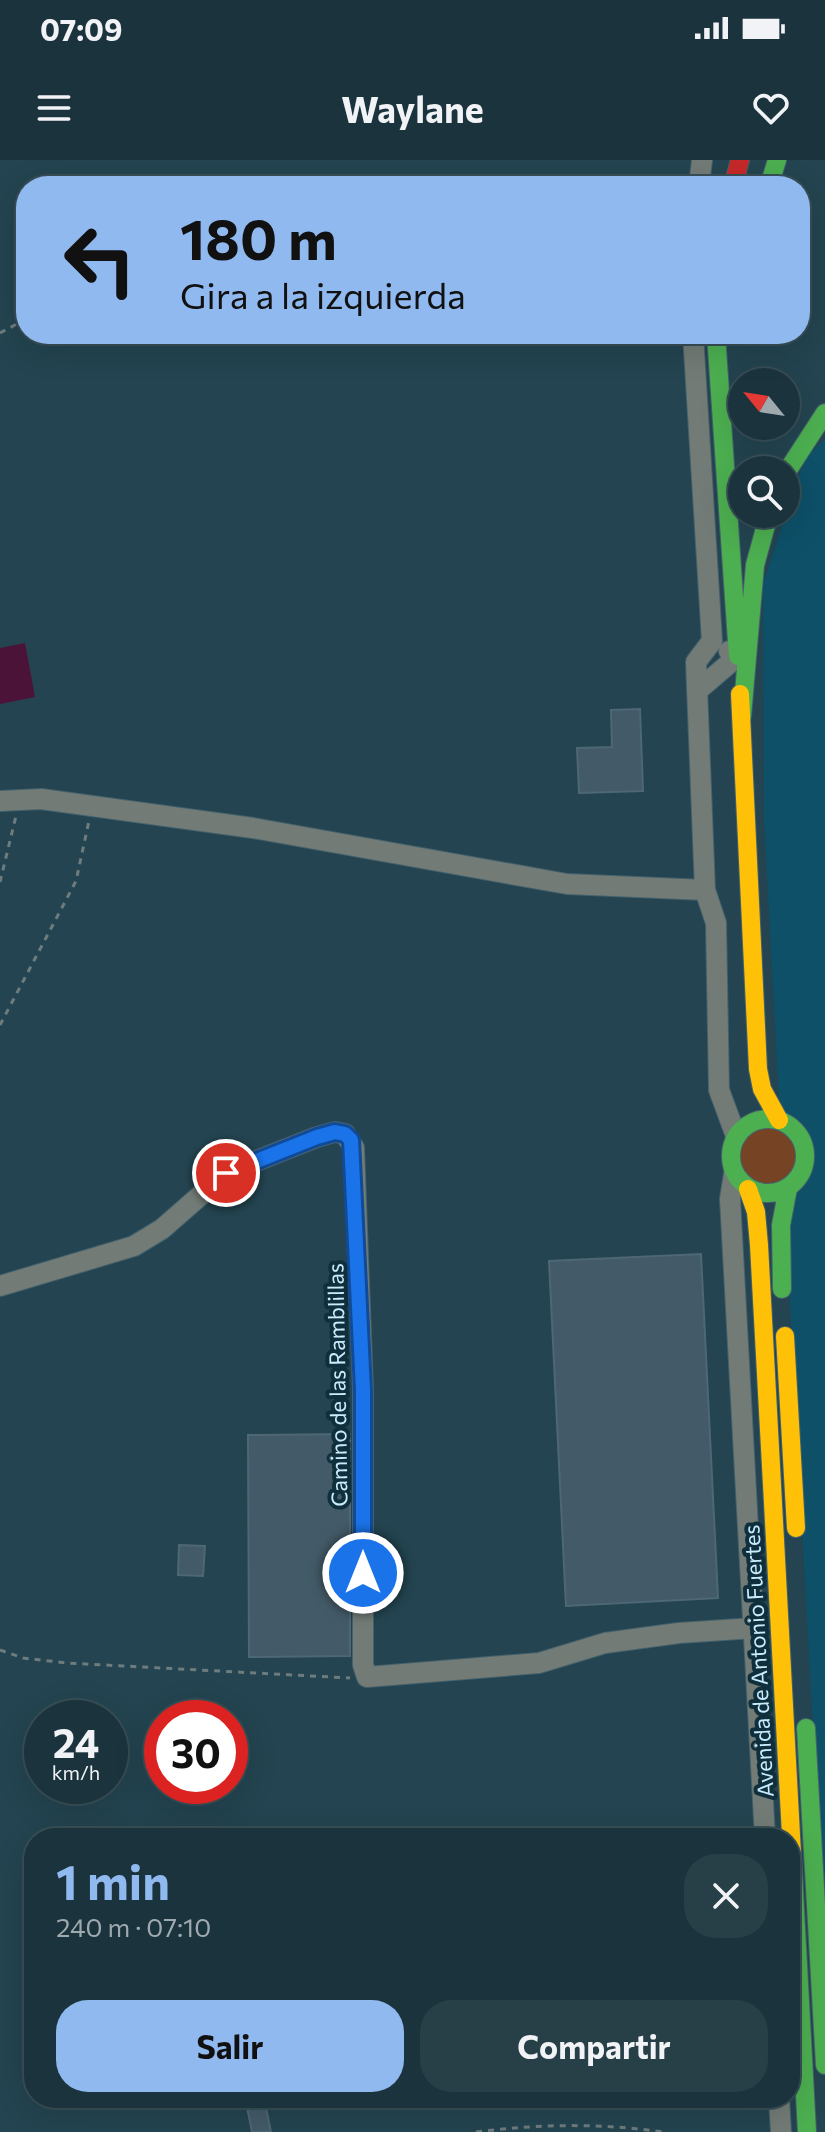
<!DOCTYPE html>
<html lang="es">
<head>
<meta charset="utf-8">
<style>
	:root { --surface:#1a333c; --page:#273f47; --text:#f1f3f6; --muted:#9faaaf; --line:#384e56; --accent:#90b9f0 }
	body { margin:0; font-family:Commissioner,sans-serif; background:var(--page); color:var(--text); height:100vh; display:flex; flex-direction:column; font-size:30px; white-space:nowrap }
	* { box-sizing:border-box; margin:0 }
	p { font-size:26px; color:var(--muted) }
	.icon { flex:none; width:44px; height:44px; fill:none; stroke:currentColor; stroke-width:2; stroke-linecap:round; stroke-linejoin:round }
	.map { position:relative; flex:1; overflow:hidden }
	.sheet { position:absolute; left:24px; top:1668px; width:776px; height:280px; display:flex; flex-direction:column; background:var(--surface); border-radius:32px; box-shadow:0 8px 32px #0002,0 0 0 2px var(--line) }
	.sheet>* { flex:none }
	.guide { position:absolute; left:16px; top:16px; width:794px; height:168px; border-radius:32px; box-shadow:0 8px 32px #0002,0 0 0 2px var(--line); background:#90b9f0; color:#111; overflow:hidden }
	.needle { width:52px; rotate:300deg }
	.buttons { position:absolute; left:728px; top:208px; display:grid; gap:16px }
	.buttons a { display:grid; place-items:center; width:72px; height:72px; border-radius:50%; background:var(--surface); box-shadow:0 8px 32px #0002,0 0 0 2px var(--line); font-size:40px }
	.speed { position:absolute; left:24px; top:1540px; display:flex; gap:16px; font-size:40px; font-weight:700; text-align:center }
	.speed>* { display:grid; place-content:center; width:104px; height:104px; border-radius:50%; background:var(--surface); box-shadow:0 8px 32px #0002,0 0 0 2px var(--line); line-height:1 }
	.speed small { font-size:20px; font-weight:400 }
	.speed .limit { border:12px solid #d22; background:#fff; color:#111 }
	.pin { position:absolute; display:grid; place-items:center; width:68px; height:68px; color:#fff; margin:-34px; border:4px solid #fff; border-radius:50%; box-shadow:0 2px 8px #0007 }
	.me { position:absolute; width:88px; margin:-44px; rotate:0deg; stroke-linejoin:round; filter:drop-shadow(0 0 6px #0008) }
	.turn { display:flex; align-items:center; gap:28px; height:168px; padding:0 32px; font-size:36px }
	.turn .icon { width:104px; height:104px; stroke-width:2.5 }
	.turn b { display:block; font-size:56px; line-height:68px }
	.round { display:grid; place-items:center; flex:none; width:84px; height:84px; border-radius:32px; background:var(--page) }
	.head { display:flex; align-items:center; justify-content:space-between; height:136px; padding:0 32px }
	h1 { font-size:48px; font-weight:700; line-height:60px; color:var(--accent) }
	.primary-button { display:flex; gap:16px; margin-top:auto; padding:16px 32px }
	.primary-button a { flex:1; height:92px; border-radius:32px; background:var(--accent); color:#111; font-size:32px; font-weight:700; line-height:92px; text-align:center }
	.primary-button a+a { background:var(--page); color:var(--text) }
	.status { display:flex; justify-content:space-between; align-items:center; height:56px; padding:0 40px; background:var(--surface); direction:ltr }
	.status svg { height:22px; fill:currentColor }
	header { display:flex; justify-content:space-between; align-items:center; height:104px; padding:0 32px; background:var(--surface); font-size:36px; font-weight:700 }
	.map>svg:first-child { display:block }
	.built { fill:#0d5068 }
	.green { fill:#764425 }
	.water { fill:#4b1337 }
	.building { fill:#435b68; stroke:#4e6775; stroke-width:2 }
	.lines { fill:none; stroke-linecap:round; stroke-linejoin:round }
	.street-casing { stroke:#44616c; stroke-width:22 }
	.fast-casing { stroke:#44616c; stroke-width:20 }
	.slow-casing { stroke:#44616c; stroke-width:20 }
	.jam-casing { stroke:#44616c; stroke-width:20 }
	.path { stroke:#6e7c7d; stroke-width:3; stroke-dasharray:6 6; stroke-linecap:butt }
	.street { stroke:#727b76; stroke-width:20 }
	.fast { stroke:#4caf50; stroke-width:18 }
	.slow { stroke:#ffc107; stroke-width:18 }
	.jam { stroke:#c62828; stroke-width:18 }
	.route-casing { stroke:#114b97; stroke-width:20 }
	.route { stroke:#1a73e8; stroke-width:14 }
	.labels { text-anchor:middle; dominant-baseline:central; stroke-width:8; stroke-linejoin:round; paint-order:stroke }
	.street-label { font-size:22px; fill:#c9ecfd; stroke:#102f3d }
</style>
</head>
<body>
<div class="status"><b>07:09</b><svg viewBox="0 0 49 12"><path d="M0 12V9h3v3zM5 12V6h3v6zM10 12V3h3v9zM15 12V0h3v12zM26 1h20v11H26zM47 4h2v5h-2z"/></svg></div>
<header><svg class="icon" aria-label="menu" viewBox="0 0 24 24"><path d="M4 6h16M4 12h16M4 18h16"/></svg>Waylane<svg class="icon" aria-label="heart" viewBox="0 0 24 24"><path d="M12 20l-8-8c-3-5 5-10 8-4 3-6 11-1 8 4z"/></svg></header>
<div class="map">
<svg width="825" height="1972" viewBox="0 0 825 1972">
	<rect width="100%" height="100%" fill="#234450"/>
	<path class="built" d="M825,279v1515l-61,-1134 -1,-236 23,-70v-13l23,-47z"/>
	<path class="green" d="M735 997a33 33 0 1 1 66 0a33 33 0 1 1-66 0Z"/>
	<path class="water" d="M25,483l10,54 -35,7v-56z"/>
	<path class="building" d="M640,549l3,82 -64,2 -2,-45 35,-1 -1,-37z
		M701,1094l17,344 -152,8 -17,-345z
		M350,1274v222l-101,1 -1,-222z
		M179,1385l26,1 -2,30 -25,-1z
		M264,1938l7,34h-19l-6,-30z"/>
	<g class="lines">
		<defs>
			<path id="street" d="M699,26l3,-26
				M693,174l19,307 -16,21 9,228 11,33 3,167 17,46
				M697,531l41,-35 -9,-5
				M0,641l41,-2 212,29 314,56 138,6
				M734,1014l-4,25 35,639
				M0,1126l134,-40 28,-17 64,-56 91,-36 18,-5 10,2 9,14 9,242v275l4,12 172,-14 66,-20 74,-10 75,-5
				M779,1938l2,34"/>
			<path id="fast" d="M769,26l8,-26
				M716,174l22,322
				M786,313l39,-60
				M742,556l13,-151 14,-51
				M731 996a37 37 0 1 1 74 0a37 37 0 1 1-74 0Z
				M782,1129l-1,-64 7,-37
				M806,1568l19,337
				M793,1712l14,260"/>
			<path id="slow" d="M740,534l18,375 4,20 17,31
				M748,1029l8,23 3,33 34,627
				M785,1176l11,192"/>
			<path id="jam" d="M733,26l7,-26"/>
		</defs>
		<use href="#street" class="street-casing"/>
		<use href="#fast" class="fast-casing"/>
		<use href="#slow" class="slow-casing"/>
		<use href="#jam" class="jam-casing"/>
		<path class="path" d="M274,26l9,-5
			M0,173l26,-14
			M0,722l16,-66
			M0,865l76,-144 13,-60
			M0,1490l23,8 44,5 283,15
			M476,1972c64,-8 123,-9 187,0"/>
		<use href="#street" class="street"/>
		<use href="#fast" class="fast"/>
		<use href="#slow" class="slow"/>
		<use href="#jam" class="jam"/>
	</g>
	<g class="lines">
		<defs>
			<path id="route" d="M226,1013l91,-36 18,-5 10,2 6,6 12,250v183"/>
		</defs>
		<use href="#route" class="route-casing"/>
		<use href="#route" class="route"/>
	</g>
	<g class="labels">
		<g class="street-label">
			<text transform="translate(337 1225) rotate(-91)">Camino de las Ramblillas</text>
			<text transform="translate(758 1501) rotate(-93)">Avenida de Antonio Fuertes</text>
		</g>
	</g>
</svg>
<div class="buttons">
<a><svg class="needle" viewBox="-14 -14 28 28"><path d="M0-13l5 13h-10z" fill="#e53935"/><path d="M0 13l5-13h-10z" fill="#9faaaf"/></svg></a>
<a><svg class="icon" aria-label="search" viewBox="0 0 24 24"><circle cx="10" cy="10" r="6"/><path d="M15 15l6 6"/></svg></a>
</div>
<div class="speed"><div>24<small>km/h</small></div><div class="limit">30</div></div>
<div class="pin" style="left:226px;top:1013px;background:#d93025"><svg class="icon" aria-label="arrive" viewBox="0 0 24 24"><path d="M6 21V4h12l-3 4 3 4H6"/></svg></div>
<svg class="me" style="left:363px;top:1413px" viewBox="-20 -20 40 40"><circle r="17" fill="#1a73e8" stroke="#fff" stroke-width="3"/><path d="M0-11L8 9 0 5-8 9z" fill="#fff"/></svg>
<div class="guide">
<div class="turn"><svg class="icon" aria-label="left" viewBox="0 0 24 24"><path d="M17 20v-9H6M10 6l-5 5 5 5"/></svg><div><b>180 m</b>Gira a la izquierda</div></div>
</div>
<section class="sheet">
<div class="head"><div><h1>1 min</h1><p>240 m · 07:10</p></div><a class="round"><svg class="icon" aria-label="close" viewBox="0 0 24 24"><path d="M6 6l12 12M18 6L6 18"/></svg></a></div>
<div class="primary-button"><a>Salir</a><a>Compartir</a></div>
</section>
</div>
</body>
</html>
